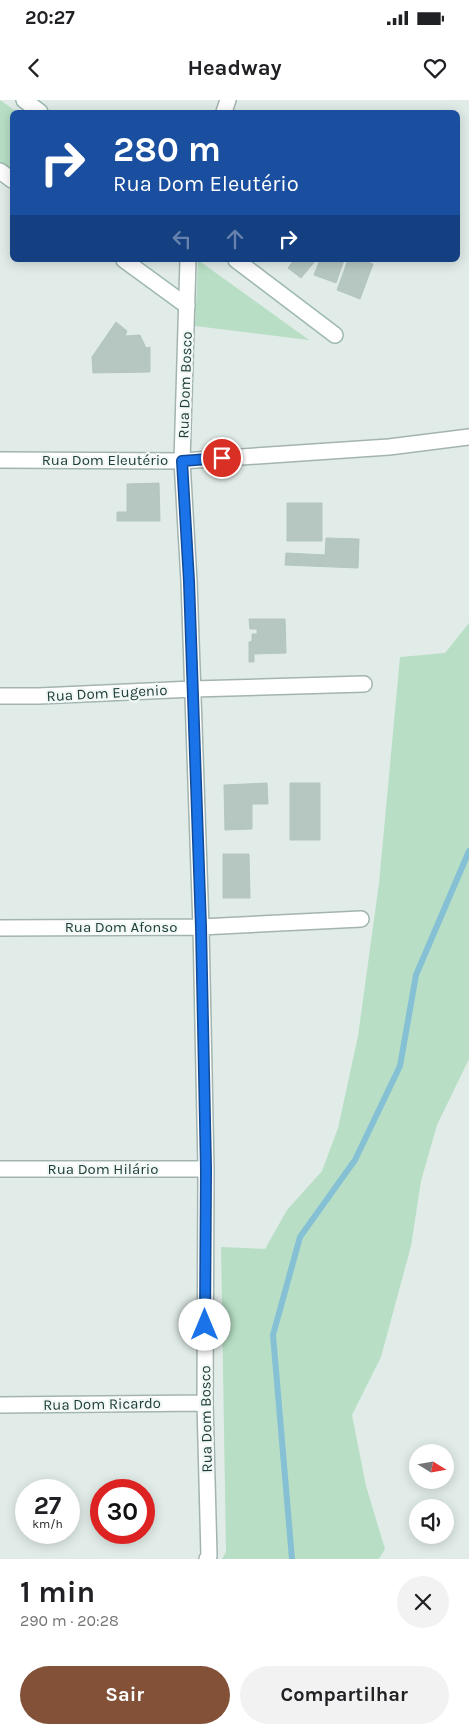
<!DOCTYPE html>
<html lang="pt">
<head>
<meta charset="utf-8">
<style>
	:root { --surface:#fff; --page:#f2f2f2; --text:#202124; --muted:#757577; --accent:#825138 }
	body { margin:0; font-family:Karla,sans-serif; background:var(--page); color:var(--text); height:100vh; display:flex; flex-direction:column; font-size:19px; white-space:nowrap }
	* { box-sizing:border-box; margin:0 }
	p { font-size:16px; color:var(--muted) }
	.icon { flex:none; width:28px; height:28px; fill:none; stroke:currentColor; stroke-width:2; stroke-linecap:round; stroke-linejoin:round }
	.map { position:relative; height:1459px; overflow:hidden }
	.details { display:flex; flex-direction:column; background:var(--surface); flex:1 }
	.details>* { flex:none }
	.guide { position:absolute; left:10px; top:10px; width:450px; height:152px; border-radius:8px; box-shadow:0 2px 12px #0003; background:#1a4fa0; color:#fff; overflow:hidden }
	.needle { width:32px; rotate:101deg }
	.buttons { position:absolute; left:409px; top:1344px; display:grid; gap:10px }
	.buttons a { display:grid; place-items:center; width:45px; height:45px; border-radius:50%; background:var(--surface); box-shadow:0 2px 12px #0003; font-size:25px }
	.speed { position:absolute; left:15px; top:1379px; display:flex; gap:10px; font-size:25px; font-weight:700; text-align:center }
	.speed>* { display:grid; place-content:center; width:65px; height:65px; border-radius:50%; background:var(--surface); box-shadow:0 2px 12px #0003; line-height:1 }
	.speed small { font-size:12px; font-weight:400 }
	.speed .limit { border:8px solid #d22; background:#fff; color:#111 }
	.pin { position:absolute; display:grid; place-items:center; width:42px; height:42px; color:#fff; margin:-21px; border:2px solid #fff; border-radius:50%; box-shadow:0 1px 5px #0007 }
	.me { position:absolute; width:55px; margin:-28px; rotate:0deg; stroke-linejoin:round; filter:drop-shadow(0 0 4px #0008) }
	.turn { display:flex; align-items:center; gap:18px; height:105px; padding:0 20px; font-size:22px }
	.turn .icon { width:65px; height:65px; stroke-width:2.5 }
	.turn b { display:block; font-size:35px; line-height:42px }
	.lanes { display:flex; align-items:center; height:48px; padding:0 20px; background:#0003; justify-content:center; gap:25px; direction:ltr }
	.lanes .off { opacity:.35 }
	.round { display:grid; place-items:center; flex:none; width:52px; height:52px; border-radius:26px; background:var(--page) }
	.head { display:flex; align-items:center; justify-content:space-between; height:85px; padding:0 20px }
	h1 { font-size:30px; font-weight:700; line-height:38px }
	.button { display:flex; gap:10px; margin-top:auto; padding:10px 20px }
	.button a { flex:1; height:58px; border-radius:30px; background:var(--accent); color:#fff; font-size:20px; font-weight:700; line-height:58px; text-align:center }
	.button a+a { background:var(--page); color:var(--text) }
	.status { display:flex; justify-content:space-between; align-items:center; height:35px; padding:0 25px; background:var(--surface); direction:ltr }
	.status svg { height:14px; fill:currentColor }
	header { display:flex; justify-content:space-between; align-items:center; height:65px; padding:0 20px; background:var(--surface); font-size:22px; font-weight:700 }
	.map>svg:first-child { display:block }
	.green { fill:#b8dfc6 }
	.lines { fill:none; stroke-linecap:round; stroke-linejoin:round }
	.stream { stroke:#85c0d4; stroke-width:6 }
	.building { fill:#b6c7c1; stroke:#b3c6c0 }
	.street-casing { stroke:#a3b4b0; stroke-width:18 }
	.secondary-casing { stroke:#9eb9b2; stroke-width:18 }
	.street { stroke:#fff; stroke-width:15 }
	.secondary { stroke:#fff; stroke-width:15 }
	.route-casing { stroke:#114b97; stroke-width:12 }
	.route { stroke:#1a73e8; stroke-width:9 }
	.labels { text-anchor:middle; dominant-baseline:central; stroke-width:4.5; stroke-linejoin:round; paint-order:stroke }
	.street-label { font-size:15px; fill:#203e39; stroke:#f1f8f6 }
</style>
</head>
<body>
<div class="status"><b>20:27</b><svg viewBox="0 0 49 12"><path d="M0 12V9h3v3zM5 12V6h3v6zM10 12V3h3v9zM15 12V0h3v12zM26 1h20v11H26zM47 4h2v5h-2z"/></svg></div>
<header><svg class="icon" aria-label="back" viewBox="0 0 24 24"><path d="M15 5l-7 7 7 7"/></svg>Headway<svg class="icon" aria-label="heart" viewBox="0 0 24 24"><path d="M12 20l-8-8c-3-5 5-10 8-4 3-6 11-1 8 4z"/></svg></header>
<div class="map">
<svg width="469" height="1459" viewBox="0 0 469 1459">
	<rect width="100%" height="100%" fill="#e1ece8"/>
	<path class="green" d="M0,0l17,12h-5v59l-12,-9z
		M198,160l111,80 -114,-14z
		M469,523v436l-32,66 -16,56 -10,65 -30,111 -29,58 14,71 19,63 -6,10h-157l4,-7 -5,-305 44,2 22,-39 35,-39 16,-43 20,-92 21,-153 21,-226 45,-4z"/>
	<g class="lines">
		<path class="stream" d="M292,1459l-19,-224 27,-98 55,-77 45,-94 16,-91 53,-124"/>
	</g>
	<path class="building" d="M294,160h22l-15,18 -13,-10z
		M320,160h24l-8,23 -22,-8z
		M348,160h14l11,4 -13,35 -23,-9z
		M116,222l11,9 -2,5 15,-1 6,13 4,-1v25l-57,1 -1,-16z
		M159,383l1,38h-43v-9h10v-28z
		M287,403h35v38h-35z
		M326,438l33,1 -1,29 -73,-3 1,-12 39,2z
		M249,519h36l1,34 -32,1v8h-5v-20l3,-1v-7h5v-5h-7z
		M267,683l1,21h-16v25l-27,1 -1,-45z
		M290,683h30v57h-30z
		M223,754h26l1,44h-27z"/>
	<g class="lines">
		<defs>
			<path id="street" d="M224,12l4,-12
				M188,160l-6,201 7,120 12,346 5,242 -1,234 4,153 -2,3
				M0,360l182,1 207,-14 80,-10
				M0,596h39l154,-7 171,-5
				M0,828l201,-1 160,-8
				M0,1069h206
				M0,1305l205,-2"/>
			<path id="secondary" d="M24,0l16,12
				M0,71l12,9
				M124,160l63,46
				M236,160l99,75"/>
		</defs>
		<use href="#street" class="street-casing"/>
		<use href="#secondary" class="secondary-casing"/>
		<use href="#street" class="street"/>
		<use href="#secondary" class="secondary"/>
	</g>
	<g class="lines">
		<defs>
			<path id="route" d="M205,1225l1,-156 -5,-242 -12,-346 -7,-120 40,-3"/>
		</defs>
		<use href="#route" class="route-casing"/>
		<use href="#route" class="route"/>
	</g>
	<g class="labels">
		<g class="street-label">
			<text transform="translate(185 285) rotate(-88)">Rua Dom Bosco</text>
			<text x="105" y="360">Rua Dom Eleutério</text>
			<text transform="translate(107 593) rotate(-3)">Rua Dom Eugenio</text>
			<text x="121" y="827">Rua Dom Afonso</text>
			<text x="103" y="1069">Rua Dom Hilário</text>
			<text transform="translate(102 1304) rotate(-1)">Rua Dom Ricardo</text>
			<text transform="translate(206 1319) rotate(-91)">Rua Dom Bosco</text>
		</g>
	</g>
</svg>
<div class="buttons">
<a><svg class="needle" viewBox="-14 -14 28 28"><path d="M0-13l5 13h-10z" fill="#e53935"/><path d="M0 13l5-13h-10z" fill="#757577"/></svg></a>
<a><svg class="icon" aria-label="sound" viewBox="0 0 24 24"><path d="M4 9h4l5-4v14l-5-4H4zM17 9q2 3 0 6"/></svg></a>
</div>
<div class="speed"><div>27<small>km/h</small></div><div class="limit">30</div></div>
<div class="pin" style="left:222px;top:358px;background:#d93025"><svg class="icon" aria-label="arrive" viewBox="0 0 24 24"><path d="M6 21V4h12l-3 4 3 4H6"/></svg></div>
<svg class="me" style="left:205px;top:1225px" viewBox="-20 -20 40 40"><circle r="19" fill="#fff"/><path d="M0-13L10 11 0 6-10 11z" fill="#1a73e8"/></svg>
<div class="guide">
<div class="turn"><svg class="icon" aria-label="right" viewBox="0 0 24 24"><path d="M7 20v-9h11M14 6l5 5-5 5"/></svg><div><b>280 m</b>Rua Dom Eleutério</div></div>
<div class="lanes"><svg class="icon off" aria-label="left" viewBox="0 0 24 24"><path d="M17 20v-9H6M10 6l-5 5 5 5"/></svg><svg class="icon off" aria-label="ahead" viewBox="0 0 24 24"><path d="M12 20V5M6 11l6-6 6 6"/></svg><svg class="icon" aria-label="right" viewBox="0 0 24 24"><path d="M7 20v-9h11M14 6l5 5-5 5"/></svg></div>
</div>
</div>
<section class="details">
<div class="head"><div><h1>1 min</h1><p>290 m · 20:28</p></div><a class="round"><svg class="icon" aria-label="close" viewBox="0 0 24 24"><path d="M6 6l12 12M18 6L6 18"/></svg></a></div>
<div class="button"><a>Sair</a><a>Compartilhar</a></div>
</section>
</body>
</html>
